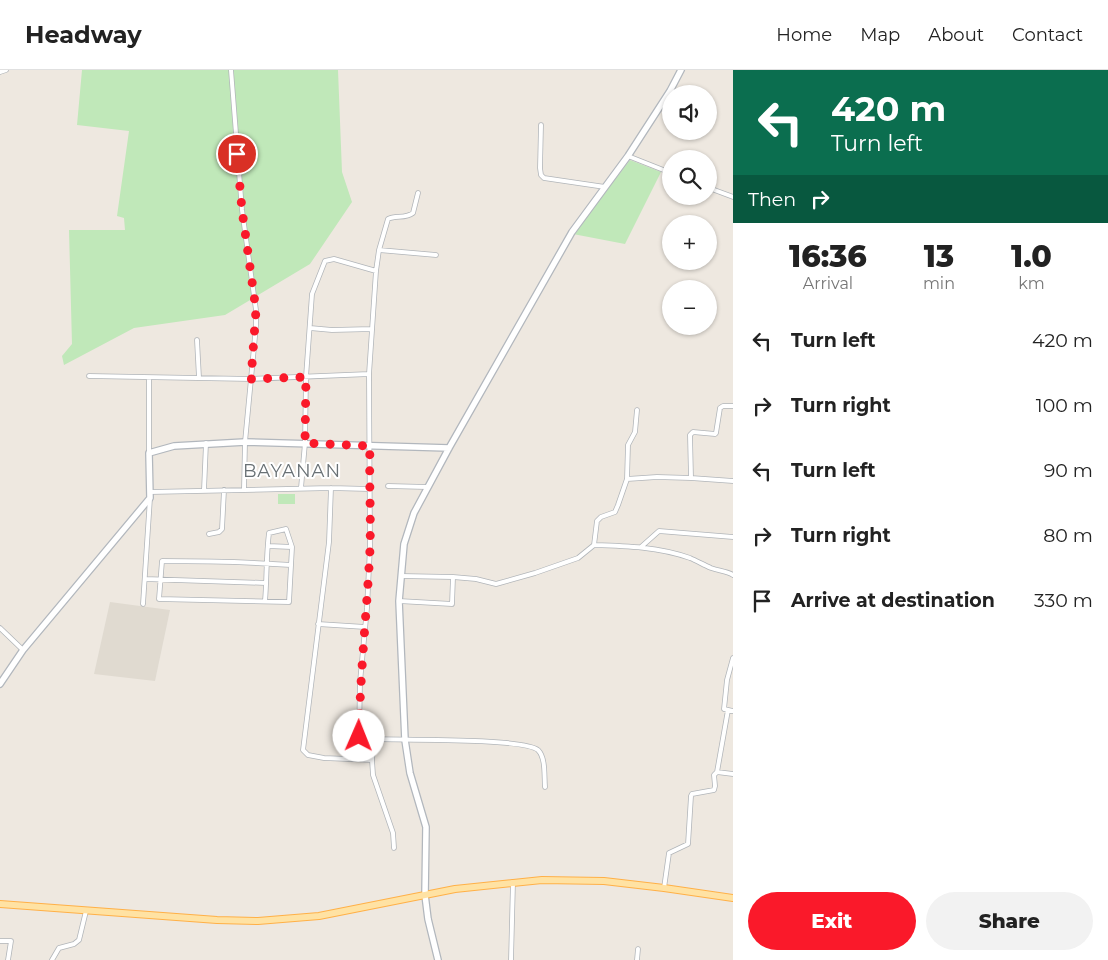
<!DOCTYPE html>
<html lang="en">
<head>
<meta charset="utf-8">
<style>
	:root { --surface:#fff; --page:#f2f2f2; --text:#222; --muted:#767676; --line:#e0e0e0; --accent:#fa192a }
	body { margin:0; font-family:Montserrat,sans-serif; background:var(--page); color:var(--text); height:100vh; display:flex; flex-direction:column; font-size:19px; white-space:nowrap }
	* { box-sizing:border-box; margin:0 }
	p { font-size:16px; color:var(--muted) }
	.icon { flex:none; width:28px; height:28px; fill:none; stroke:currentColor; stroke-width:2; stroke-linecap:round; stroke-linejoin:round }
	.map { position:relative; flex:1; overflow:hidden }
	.drawer { display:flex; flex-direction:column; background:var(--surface); width:375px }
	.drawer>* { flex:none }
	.banner { background:#0b6e4f; color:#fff; overflow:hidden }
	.fabs { position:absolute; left:662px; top:15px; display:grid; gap:10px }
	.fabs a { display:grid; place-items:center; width:55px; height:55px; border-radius:50%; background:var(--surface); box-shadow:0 1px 4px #0004; font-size:25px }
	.pin { position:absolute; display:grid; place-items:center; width:42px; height:42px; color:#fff; margin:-21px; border:2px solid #fff; border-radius:50%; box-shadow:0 1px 5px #0007 }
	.me { position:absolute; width:55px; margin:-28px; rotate:1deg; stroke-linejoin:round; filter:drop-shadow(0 0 4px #0008) }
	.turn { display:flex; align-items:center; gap:18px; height:105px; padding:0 15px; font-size:22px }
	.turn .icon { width:65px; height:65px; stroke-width:2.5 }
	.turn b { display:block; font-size:35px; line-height:42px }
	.then { display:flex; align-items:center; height:48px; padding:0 15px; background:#0003; gap:10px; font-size:19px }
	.eta { display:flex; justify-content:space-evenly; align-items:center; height:85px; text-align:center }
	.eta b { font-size:30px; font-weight:800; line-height:35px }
	.button { display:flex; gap:10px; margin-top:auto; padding:10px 15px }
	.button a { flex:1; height:58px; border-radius:30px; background:var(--accent); color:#fff; font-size:20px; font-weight:800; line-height:58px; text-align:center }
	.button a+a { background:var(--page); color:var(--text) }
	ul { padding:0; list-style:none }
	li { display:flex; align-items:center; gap:15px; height:65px; padding:0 15px }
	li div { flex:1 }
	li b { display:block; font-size:19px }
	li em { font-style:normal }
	header { display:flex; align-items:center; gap:30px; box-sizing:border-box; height:70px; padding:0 25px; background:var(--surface); border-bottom:1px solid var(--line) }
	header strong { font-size:24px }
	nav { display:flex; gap:28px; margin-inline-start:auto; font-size:18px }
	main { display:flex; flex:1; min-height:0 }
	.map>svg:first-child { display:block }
	.education { fill:#e0dad0 }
	.green { fill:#c0e8b9 }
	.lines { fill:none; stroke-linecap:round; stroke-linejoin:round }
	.street-casing { stroke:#b1b5b9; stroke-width:5.5 }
	.secondary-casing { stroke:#b2b7bd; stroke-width:8 }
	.primary-casing { stroke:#ffb047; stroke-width:8 }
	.street { stroke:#fff; stroke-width:4 }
	.secondary { stroke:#fff; stroke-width:5.5 }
	.primary { stroke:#ffe2a3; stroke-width:6 }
	.route { stroke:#fa192a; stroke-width:9; stroke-dasharray:0 16.2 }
	.labels { text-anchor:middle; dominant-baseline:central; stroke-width:4; stroke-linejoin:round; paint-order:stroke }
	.quarter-label { font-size:18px; letter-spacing:1px; fill:#697175; stroke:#fff }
</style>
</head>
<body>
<header>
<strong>Headway</strong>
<nav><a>Home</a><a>Map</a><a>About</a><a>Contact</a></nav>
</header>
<main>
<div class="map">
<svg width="733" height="890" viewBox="0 0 733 890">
	<rect width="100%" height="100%" fill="#eee8e0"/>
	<path class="education" d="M110,532l60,8 -15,71 -61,-7z"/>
	<path class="green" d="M82,0h256l4,102 10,30 -42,62 -85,51 -91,13 -70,37 -2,-9 10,-12 -3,-114h56l-1,-12 -7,-2 12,-85 -52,-6z
		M630,90l31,12 -36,72 -52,-10z
		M278,424h17v10h-17z"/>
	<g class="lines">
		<defs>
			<path id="street" d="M231,0l11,140 14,100v16l-11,116 -1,47
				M0,2l6,-2
				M541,55l-1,43 1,7 3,3 61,9
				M628,86l43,17
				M709,118l24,9
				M379,180l57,5
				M310,258l22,2 40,-1
				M197,270l2,38
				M89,306l162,3 118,-5
				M149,308v75
				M691,408l42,3
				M627,409l1,-34 7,-13 2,-22
				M388,416l39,1
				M301,418l4,-45 1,-66 6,-83 13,-33 9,-2 42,12
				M331,418l-2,54 -26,208 5,5 16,3 48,2
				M204,420l2,-47
				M150,422l181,-4 38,1
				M209,464l10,-2 3,-3 2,-39
				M594,475c33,1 65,2 96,13 7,3 14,7 21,10 8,3 16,3 22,7
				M268,476l24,1
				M641,477l18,-16 74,6
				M401,506l52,1 23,2 20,5 39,-11 43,-15 16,-13 3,-24 4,-4 14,-5 3,-7 9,-26 30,-2 34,1 -1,-43 3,-3 22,2 1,-1 4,-25 3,-2h10
				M145,509l121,4
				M265,531c2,-22 1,-45 4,-68l17,-4 6,18 -3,55 -130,-3 3,-38c43,0 86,1 129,4
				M399,531l53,3 1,-27
				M143,534l7,-106
				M318,554l47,3
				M0,558l23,22
				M733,588l-6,22 -3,29 9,2
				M374,669c26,1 150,-1 164,11 8,8 6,26 7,37
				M717,702l11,-62
				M394,778l-1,-15 -20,-58 -1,-15 2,-21 -15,-3 1,-54 7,-74 3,-61 -1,-173 7,-103 3,-21 9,-31c8,-4 17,0 25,-6l5,-20
				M664,818l5,-35 19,-9 3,-48 1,-2 22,-4 1,-4 -1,-11 3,-3 16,2
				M0,871h11l-3,19
				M52,890l7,-12 15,-4 5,-4 7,-29
				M511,890l2,-78
				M637,890l1,-11"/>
			<path id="secondary" d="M0,614l23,-34 127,-152 -1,-45 25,-7 71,-4 204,6
				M438,890l-10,-41 -3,-24 1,-68 -16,-54 -5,-33 -6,-139 5,-57 10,-31 35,-65 123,-216 56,-76 42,-65 11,-21"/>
			<path id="primary" d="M0,834l217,16 41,1 61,-5 136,-27 87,-9 62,1 60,7 69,10"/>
		</defs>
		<use href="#street" class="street-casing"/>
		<use href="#secondary" class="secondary-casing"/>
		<use href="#primary" class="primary-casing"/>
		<use href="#street" class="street"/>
		<use href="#secondary" class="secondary"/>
		<use href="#primary" class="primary"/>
	</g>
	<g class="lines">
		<path class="route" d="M237,84l5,56 14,100 -5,69 55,-2 -1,66 65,3c-1,34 1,68 0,103 -3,62 -10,124 -11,187"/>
	</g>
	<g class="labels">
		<g class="quarter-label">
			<text x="292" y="401">BAYANAN</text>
		</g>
	</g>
</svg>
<div class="fabs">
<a><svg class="icon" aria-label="sound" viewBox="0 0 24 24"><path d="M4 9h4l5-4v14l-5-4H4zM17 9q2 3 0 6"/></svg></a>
<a><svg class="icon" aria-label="search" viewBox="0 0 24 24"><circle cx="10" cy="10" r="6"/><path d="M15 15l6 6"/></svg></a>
<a>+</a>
<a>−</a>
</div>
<div class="pin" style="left:237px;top:84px;background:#d93025"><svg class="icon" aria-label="arrive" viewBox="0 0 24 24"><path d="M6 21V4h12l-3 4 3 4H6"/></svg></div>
<svg class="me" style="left:359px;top:666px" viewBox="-20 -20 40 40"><circle r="19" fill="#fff"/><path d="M0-13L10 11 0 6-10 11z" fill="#fa192a"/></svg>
</div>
<section class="drawer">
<div class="banner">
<div class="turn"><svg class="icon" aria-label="left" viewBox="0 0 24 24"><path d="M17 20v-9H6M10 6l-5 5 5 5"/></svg><div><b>420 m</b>Turn left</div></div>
<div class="then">Then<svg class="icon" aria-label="right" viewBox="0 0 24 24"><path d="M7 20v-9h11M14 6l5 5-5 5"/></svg></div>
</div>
<div class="eta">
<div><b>16:36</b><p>Arrival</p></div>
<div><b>13</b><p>min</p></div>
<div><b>1.0</b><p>km</p></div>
</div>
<ul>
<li><svg class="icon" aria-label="left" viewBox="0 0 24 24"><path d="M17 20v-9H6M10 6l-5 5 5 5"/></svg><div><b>Turn left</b></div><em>420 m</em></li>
<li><svg class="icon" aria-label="right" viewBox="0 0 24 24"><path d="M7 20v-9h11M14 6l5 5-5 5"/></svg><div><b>Turn right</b></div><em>100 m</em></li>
<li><svg class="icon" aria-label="left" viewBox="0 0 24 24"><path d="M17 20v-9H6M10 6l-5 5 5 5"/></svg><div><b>Turn left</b></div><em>90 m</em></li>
<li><svg class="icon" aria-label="right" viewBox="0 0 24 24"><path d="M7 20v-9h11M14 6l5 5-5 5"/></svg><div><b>Turn right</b></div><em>80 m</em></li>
<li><svg class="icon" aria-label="arrive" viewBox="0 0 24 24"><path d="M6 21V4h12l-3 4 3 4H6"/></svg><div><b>Arrive at destination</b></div><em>330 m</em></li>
</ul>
<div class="button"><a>Exit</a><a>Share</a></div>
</section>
</main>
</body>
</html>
